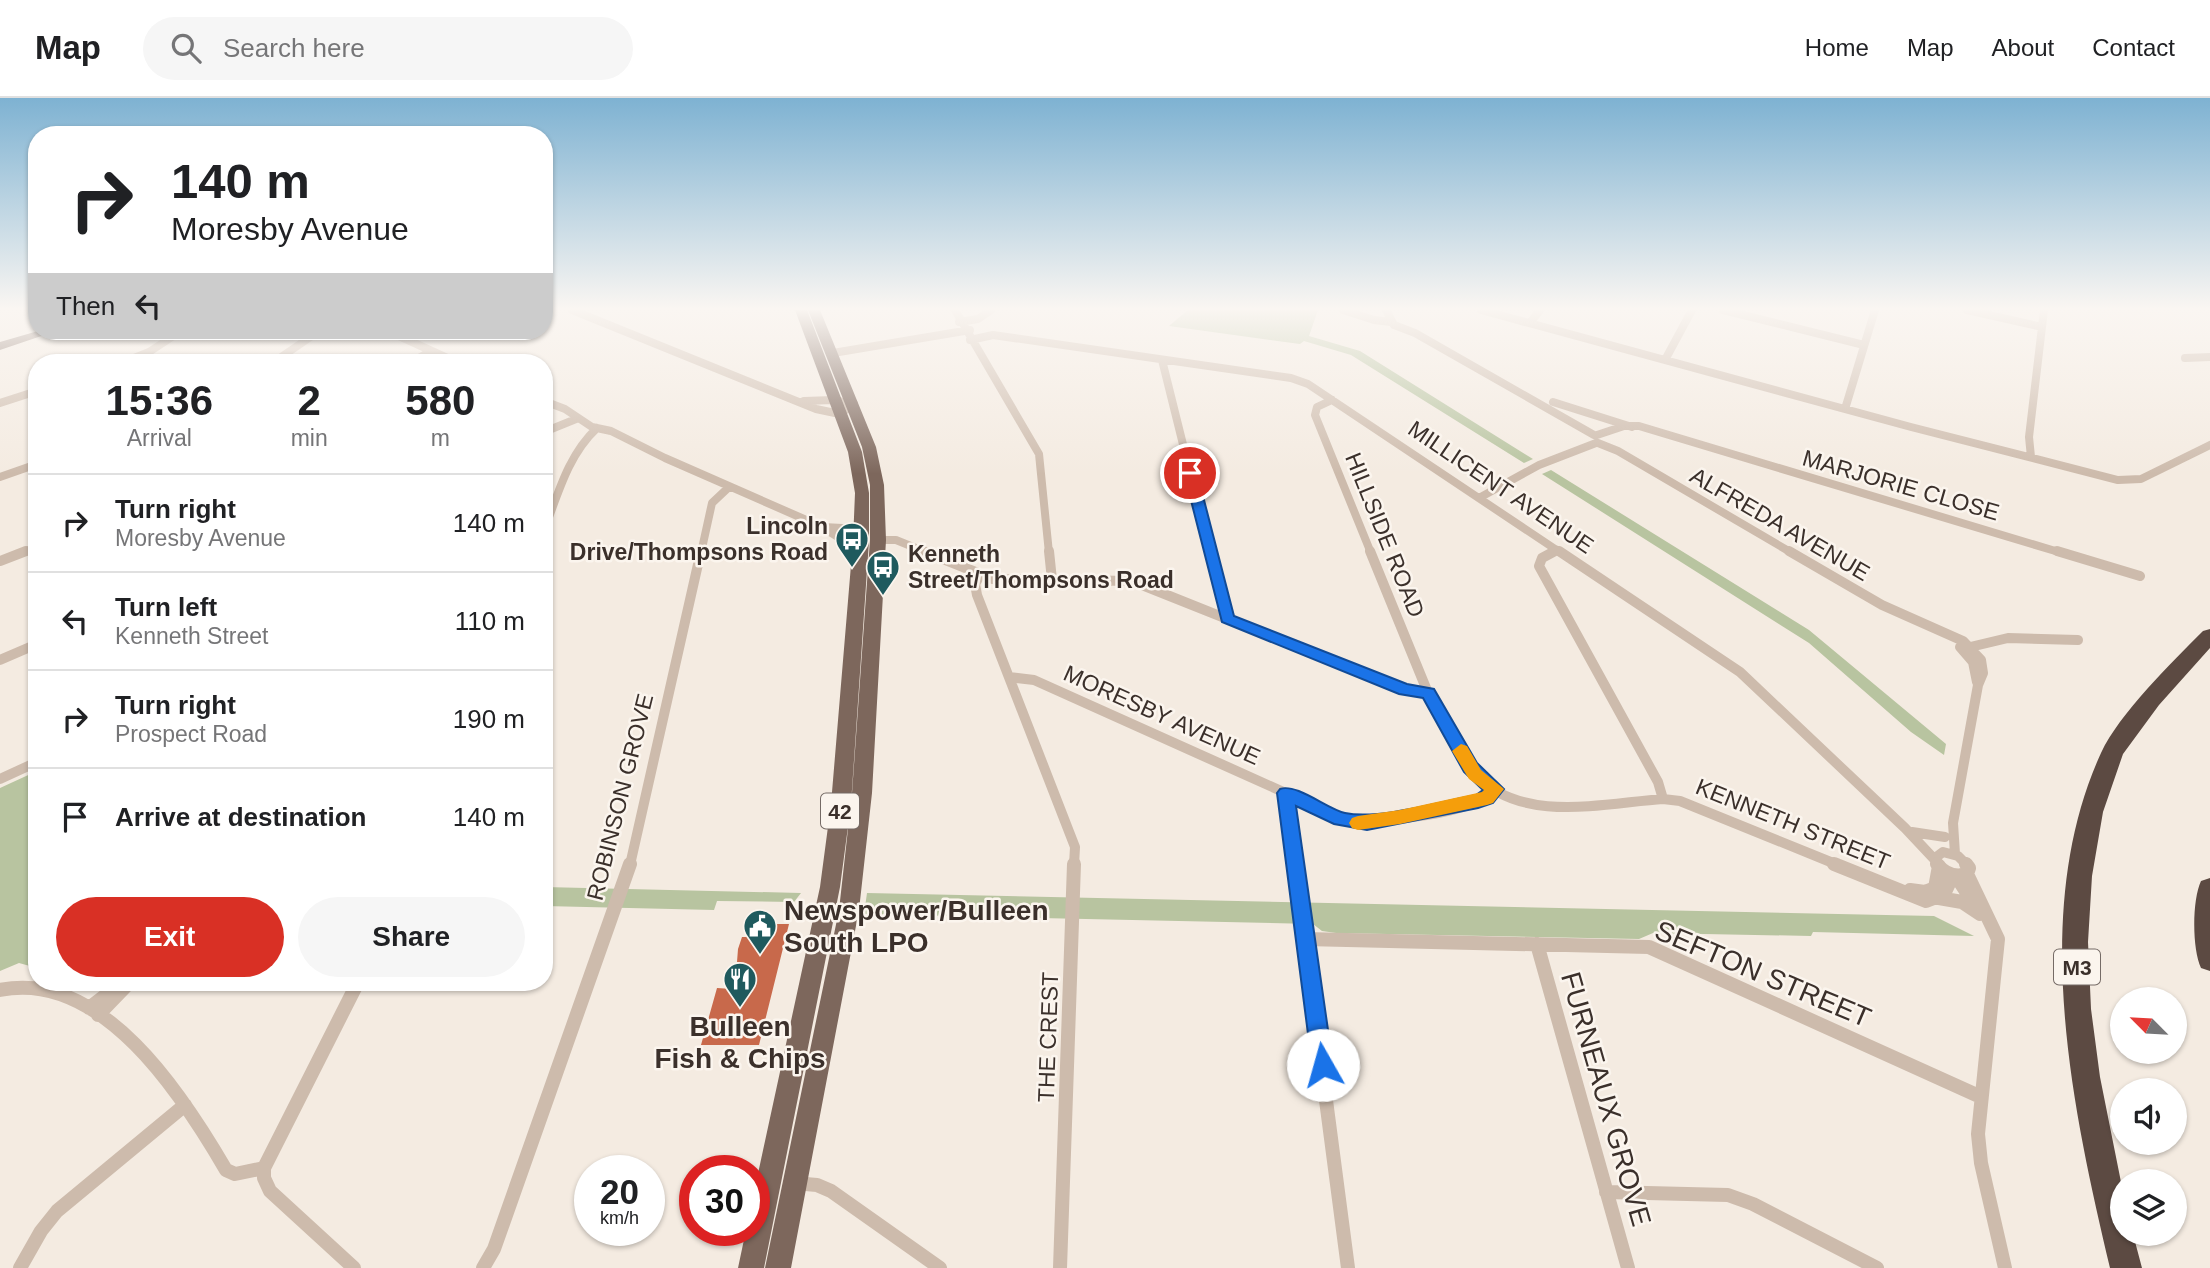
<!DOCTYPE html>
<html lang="en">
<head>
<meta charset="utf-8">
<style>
	:root { --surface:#fff; --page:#f6f6f6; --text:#202124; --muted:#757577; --line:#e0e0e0; --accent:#d93025 }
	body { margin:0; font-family:Helvetica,sans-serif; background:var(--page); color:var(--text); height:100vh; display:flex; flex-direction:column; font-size:26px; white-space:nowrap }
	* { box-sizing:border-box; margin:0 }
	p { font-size:23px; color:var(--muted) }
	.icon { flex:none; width:38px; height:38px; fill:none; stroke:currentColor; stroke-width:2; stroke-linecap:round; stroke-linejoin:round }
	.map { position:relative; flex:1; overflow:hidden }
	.panel { position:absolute; left:28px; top:256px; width:525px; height:637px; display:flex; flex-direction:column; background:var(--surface); border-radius:28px; box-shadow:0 2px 5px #0004 }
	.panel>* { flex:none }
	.top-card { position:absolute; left:28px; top:28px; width:525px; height:214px; border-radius:28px; box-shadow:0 2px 5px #0004; background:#fff; color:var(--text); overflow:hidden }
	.needle { width:46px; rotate:294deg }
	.controls { position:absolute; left:2110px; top:889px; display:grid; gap:14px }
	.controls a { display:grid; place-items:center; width:77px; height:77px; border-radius:50%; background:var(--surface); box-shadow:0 2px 5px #0004; font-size:35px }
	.speed { position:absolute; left:574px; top:1057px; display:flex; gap:14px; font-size:35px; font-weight:700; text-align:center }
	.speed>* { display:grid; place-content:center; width:91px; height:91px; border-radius:50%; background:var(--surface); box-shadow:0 2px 5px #0004; line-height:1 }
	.speed small { font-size:18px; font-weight:400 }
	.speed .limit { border:10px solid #d22; background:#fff; color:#111 }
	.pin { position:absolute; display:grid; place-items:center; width:60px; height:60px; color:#fff; margin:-30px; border:4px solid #fff; border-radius:50%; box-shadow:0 2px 7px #0007 }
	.me { position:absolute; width:77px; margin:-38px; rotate:353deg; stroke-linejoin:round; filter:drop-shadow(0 0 5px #0008) }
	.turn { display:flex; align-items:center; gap:24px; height:147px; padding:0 28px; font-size:32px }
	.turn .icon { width:91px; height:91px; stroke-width:2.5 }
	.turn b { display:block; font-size:49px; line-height:60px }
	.then { display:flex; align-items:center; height:66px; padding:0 28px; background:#0003; gap:14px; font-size:26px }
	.eta { display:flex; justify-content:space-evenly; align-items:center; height:119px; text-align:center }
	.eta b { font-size:42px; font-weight:600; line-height:49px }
	.primary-button { display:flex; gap:14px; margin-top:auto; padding:14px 28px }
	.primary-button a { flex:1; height:80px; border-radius:42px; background:var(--accent); color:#fff; font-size:28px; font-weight:600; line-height:80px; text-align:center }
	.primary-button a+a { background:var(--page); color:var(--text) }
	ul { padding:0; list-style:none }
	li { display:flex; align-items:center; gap:21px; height:98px; padding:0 28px; border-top:2px solid var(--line) }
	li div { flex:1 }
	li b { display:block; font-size:26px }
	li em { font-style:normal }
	header { display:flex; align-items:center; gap:42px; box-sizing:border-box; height:98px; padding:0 35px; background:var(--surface); border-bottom:2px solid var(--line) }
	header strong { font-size:33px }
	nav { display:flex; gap:38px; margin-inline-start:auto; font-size:24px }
	.search { width:490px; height:63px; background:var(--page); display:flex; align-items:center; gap:18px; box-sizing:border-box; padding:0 24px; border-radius:38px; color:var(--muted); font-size:26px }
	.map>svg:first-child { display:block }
	.green { fill:#b8c4a0 }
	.building { fill:#c8694b }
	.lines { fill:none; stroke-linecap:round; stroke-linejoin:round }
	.minor-far2 { stroke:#cdbbac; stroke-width:8 }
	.minor-far1 { stroke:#cdbbac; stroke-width:10 }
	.minor { stroke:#cdbbac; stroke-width:14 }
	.primary { fill:#7d675c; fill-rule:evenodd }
	.motorway { fill:#5c4a42; fill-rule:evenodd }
	.route { fill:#1a73e8; stroke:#114b97; stroke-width:2 }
	.slow { fill:#f59e0b }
	.labels { text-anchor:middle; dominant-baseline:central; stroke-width:5; stroke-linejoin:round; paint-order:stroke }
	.shield { fill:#fbf5ee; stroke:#756b66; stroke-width:2 }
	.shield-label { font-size:21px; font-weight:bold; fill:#3b302b }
	.street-label { font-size:23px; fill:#3b302b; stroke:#fbf5ee }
	.poi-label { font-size:23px; font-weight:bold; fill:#3b302b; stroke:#fbf5ee; text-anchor:end }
	.near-poi-label { font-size:28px; font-weight:bold; fill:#3b302b; stroke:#fbf5ee; text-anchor:start }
	.near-street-label { font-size:28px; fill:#3b302b; stroke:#fbf5ee }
</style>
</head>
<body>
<header>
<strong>Map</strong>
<div class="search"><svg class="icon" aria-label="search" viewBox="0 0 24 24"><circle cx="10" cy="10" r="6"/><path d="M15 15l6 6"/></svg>Search here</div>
<nav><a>Home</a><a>Map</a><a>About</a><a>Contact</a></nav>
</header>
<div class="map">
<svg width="2210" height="1170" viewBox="0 0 2210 1170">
	<rect width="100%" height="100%" fill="#f4ebe1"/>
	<path class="green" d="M1188,212h130l-9,26 51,15 173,108 -9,4 -173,-108 -47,-14 -4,3 -131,-18z
		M1551,372l258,160 137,114 -2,11 -33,-23 -102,-89 -267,-169z
		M37,673v197l-18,-5 -19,8v-183z
		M544,789l257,6 -7,9 -77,-1 -3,9 -170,-4z
		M867,795l1067,23 40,20 -161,-4 -2,4 -158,-3 -14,6 -303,-6 -14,-2 -9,-7 -449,-10z"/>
	<path class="building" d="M756,826h33l-30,121h-58l16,-57 15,1 7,-27h-2l1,-13 4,-12h10z"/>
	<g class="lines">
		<path class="minor-far2" d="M572,212l244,99 19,4 11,-3
			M955,212l84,144 10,99
			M1343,212l31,10 17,2
			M1386,212l8,15 21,8 179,102
			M1481,212l430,117 207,53 23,-1 69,-34
			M1723,212l141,35
			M1967,212l75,17
			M959,224l19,-3 13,-9
			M1530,225l10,-13
			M388,233l68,31
			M970,242l23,-5 298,43 17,6 253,169
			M833,255l137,-23
			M2185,260l25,-1
			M1162,262l48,193
			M1665,262l27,-50
			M124,264l25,-10 32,-21
			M274,264l45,-31
			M412,264l19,-11
			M1332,302l-15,7 -2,8 56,138
			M544,303l21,8 27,18 19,4 54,27 155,68 18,11 23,4
			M804,303l29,-1 21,4
			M1553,304l79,25
			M0,305l37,-12
			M1845,311l30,-99
			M1627,328h12l423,127
			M544,334l32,-13
			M1597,337l27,-9
			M1598,345l20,8 174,102
			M2031,359l-2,-20 15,-127
			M0,379l37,-13
			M1479,400l60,-33 57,-22
			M823,429l39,2
			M544,433c14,-37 24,-76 53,-103
			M878,442h18l32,13
			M22,455l15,-6
			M701,455l11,-50 17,-16
			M1552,455l5,-3"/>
		<path class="minor-far1" d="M923,453l70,28 139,2 273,109 23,3c14,28 27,60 49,83 46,48 128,27 186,23l17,2 158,64
			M1049,453l3,29
			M1210,453l17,68
			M1370,453l58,142
			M1555,453l-13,7 -3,8 119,216 5,17
			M1559,453l181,121 165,156 31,33
			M1789,453l93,54 81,36 18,19 2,13 -5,12 -25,138 2,31
			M2057,453l83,25
			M0,463l26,-10
			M980,477l-5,9 2,11 98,252 -1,18
			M1960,549l13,15 4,20
			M1966,550l42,-10 70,2
			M0,562l37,-16
			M1009,579l25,3 314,141c31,2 129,-7 147,-32
			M0,681l37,-17
			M1286,695l9,72
			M1912,734l33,5
			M630,767l71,-314
			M1939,767l-4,-7 8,-6 15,4 9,9"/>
		<path class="minor" d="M1295,766l53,404
			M1834,766l92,37 18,-7 9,-19
			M1937,766c8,10 18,14 30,10l2,-6 -3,-4
			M1967,776l31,65 -20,195 3,29 24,105
			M1956,778l17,26
			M1910,792l15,2 10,-4 4,-22
			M1939,800l23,4 18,12
			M1305,841l344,8 332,150
			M1537,846l91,324
			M0,892c102,-21 183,106 226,180l9,4 29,-6v10l6,13 84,77
			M89,910l34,-26
			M98,917l32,-33
			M264,1070l94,-186
			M794,1085l23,2 14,6 109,77
			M1606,1094l122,3 25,9 124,64
			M20,1170l21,-37 16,-20 128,-106
			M483,1170l11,-19 136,-385
			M1060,1170l14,-404"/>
		<path class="primary" d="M795,212h12l55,142 7,41v48l-18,263 -11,83 -76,381h-26l8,-38h8v-38l66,-305 11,-83 22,-263 2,-48 -7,-41z
			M808,212h12l56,137 8,38 2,55 -14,253 -13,117 -68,358h-26l74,-358 13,-117 18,-253v-55l-8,-38z
			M38,233h18l-56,19v-8z"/>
		<path class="motorway" d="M2210,531v19l-51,57 -36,49 -20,58 -11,64 -4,66 3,67 9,68 23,115v42h10l9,34h-32c-38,-161 -81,-358 -9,-515 18,-39 71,-91 102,-122z
			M2210,780v93l-9,-3c-9,-19 -9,-68 0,-87z"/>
	</g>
	<linearGradient id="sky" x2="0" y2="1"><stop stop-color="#7eb2d2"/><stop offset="0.56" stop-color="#faf6f2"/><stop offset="1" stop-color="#faf6f2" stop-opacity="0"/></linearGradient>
	<rect width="2210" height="376" fill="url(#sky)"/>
	<path class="route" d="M1190,371l7,4 37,143 173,68 27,5 43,74 27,26 -11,14 -15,5 -111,22 -33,-6 -38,-18 37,259 -3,7 -7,3 -8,-3 -3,-7 -35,-272 3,-4c17,-6 47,20 65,24 34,7 95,-11 131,-18l7,-5 -19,-18 -41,-74 -24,-4 -177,-72 -38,-149z"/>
	<path class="slow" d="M1461,646l6,2 14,24 23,19 -11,14 -6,2 -87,19 -42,6 -6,-2 -3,-5 3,-5 6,-2 42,-6 82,-18 2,-2 -15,-11 -17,-28z"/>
	<defs>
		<symbol id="bus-pin" viewBox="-11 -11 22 30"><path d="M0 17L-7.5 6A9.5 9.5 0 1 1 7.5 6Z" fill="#1f5a5e" stroke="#fbf5ee"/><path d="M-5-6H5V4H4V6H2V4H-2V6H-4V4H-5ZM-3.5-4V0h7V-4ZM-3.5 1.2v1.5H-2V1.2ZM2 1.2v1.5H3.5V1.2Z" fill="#fff"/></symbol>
		<symbol id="civic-pin" viewBox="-11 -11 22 30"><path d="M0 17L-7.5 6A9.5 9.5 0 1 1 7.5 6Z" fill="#1f5a5e" stroke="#fbf5ee"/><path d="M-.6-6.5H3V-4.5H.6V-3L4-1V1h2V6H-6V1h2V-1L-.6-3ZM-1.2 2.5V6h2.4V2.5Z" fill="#fff"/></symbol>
		<symbol id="restaurant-pin" viewBox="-11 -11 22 30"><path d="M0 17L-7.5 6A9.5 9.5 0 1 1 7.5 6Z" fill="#1f5a5e" stroke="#fbf5ee"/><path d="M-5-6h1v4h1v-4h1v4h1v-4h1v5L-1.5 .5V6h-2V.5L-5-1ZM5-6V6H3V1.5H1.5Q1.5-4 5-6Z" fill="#fff"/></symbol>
	</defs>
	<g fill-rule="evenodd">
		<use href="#bus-pin" x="833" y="422" width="38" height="52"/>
		<use href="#bus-pin" x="864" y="450" width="38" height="52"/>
		<use href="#civic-pin" x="741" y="809" width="38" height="52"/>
		<use href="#restaurant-pin" x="721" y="862" width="38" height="52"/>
	</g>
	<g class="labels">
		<g class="shield">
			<rect x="821" y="695.5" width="38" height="35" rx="5"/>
			<rect x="2054" y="851.5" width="46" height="35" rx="5"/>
		</g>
		<g class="shield-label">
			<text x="840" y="713">42</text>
			<text x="2077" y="869">M3</text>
		</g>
		<g class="street-label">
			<text transform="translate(1901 387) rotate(16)">MARJORIE CLOSE</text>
			<text transform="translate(1501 389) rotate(34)">MILLICENT AVENUE</text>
			<text transform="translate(1780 426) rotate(30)">ALFREDA AVENUE</text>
			<text transform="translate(1385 437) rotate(68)">HILLSIDE ROAD</text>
			<text transform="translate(1162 617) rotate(24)">MORESBY AVENUE</text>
			<text transform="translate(620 699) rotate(-76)">ROBINSON GROVE</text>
			<text transform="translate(1793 726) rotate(22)">KENNETH STREET</text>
			<text transform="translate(1048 939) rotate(-88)">THE CREST</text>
		</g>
		<g class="poi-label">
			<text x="828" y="428">Lincoln<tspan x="828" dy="26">Drive/Thompsons Road</tspan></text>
			<text x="908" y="456" text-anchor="start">Kenneth<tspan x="908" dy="26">Street/Thompsons Road</tspan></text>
		</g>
		<g class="near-poi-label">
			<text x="784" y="812">Newspower/Bulleen<tspan x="784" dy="32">South LPO</tspan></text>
			<text x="740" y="928" text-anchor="middle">Bulleen<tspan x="740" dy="32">Fish &amp; Chips</tspan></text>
		</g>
		<g class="near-street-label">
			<text transform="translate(1763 876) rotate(23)">SEFTON STREET</text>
			<text transform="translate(1606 1001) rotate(74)">FURNEAUX GROVE</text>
		</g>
	</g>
</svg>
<div class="controls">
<a><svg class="needle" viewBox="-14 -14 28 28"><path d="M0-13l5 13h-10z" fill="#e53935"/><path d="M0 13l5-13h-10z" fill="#757577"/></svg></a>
<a><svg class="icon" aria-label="sound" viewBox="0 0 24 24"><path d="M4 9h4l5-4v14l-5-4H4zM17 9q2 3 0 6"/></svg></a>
<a><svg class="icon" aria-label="layers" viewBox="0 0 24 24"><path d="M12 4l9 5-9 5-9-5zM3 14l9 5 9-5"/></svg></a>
</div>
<div class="speed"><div>20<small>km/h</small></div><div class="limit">30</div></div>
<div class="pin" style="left:1190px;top:375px;background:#d93025"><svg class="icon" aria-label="arrive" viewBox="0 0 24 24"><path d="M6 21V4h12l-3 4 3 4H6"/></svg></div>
<svg class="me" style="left:1323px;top:967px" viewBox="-20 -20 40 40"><circle r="19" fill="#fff"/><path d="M0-13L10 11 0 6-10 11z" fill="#1a73e8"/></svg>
<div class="top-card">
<div class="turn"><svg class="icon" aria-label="right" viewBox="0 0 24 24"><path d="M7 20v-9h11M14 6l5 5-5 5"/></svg><div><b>140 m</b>Moresby Avenue</div></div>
<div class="then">Then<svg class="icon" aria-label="left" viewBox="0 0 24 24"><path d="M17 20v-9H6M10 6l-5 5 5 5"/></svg></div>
</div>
<section class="panel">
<div class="eta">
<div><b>15:36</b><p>Arrival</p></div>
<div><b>2</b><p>min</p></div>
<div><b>580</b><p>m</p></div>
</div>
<ul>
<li><svg class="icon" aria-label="right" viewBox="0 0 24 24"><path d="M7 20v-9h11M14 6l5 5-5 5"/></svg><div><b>Turn right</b><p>Moresby Avenue</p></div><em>140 m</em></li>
<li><svg class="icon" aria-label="left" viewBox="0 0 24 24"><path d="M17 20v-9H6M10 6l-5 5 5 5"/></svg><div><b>Turn left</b><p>Kenneth Street</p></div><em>110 m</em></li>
<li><svg class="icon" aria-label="right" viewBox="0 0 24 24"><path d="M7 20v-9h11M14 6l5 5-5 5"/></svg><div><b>Turn right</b><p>Prospect Road</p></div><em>190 m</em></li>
<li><svg class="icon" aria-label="arrive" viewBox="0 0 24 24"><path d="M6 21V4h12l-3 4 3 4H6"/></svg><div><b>Arrive at destination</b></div><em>140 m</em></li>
</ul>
<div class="primary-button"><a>Exit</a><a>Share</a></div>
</section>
</div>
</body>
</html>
